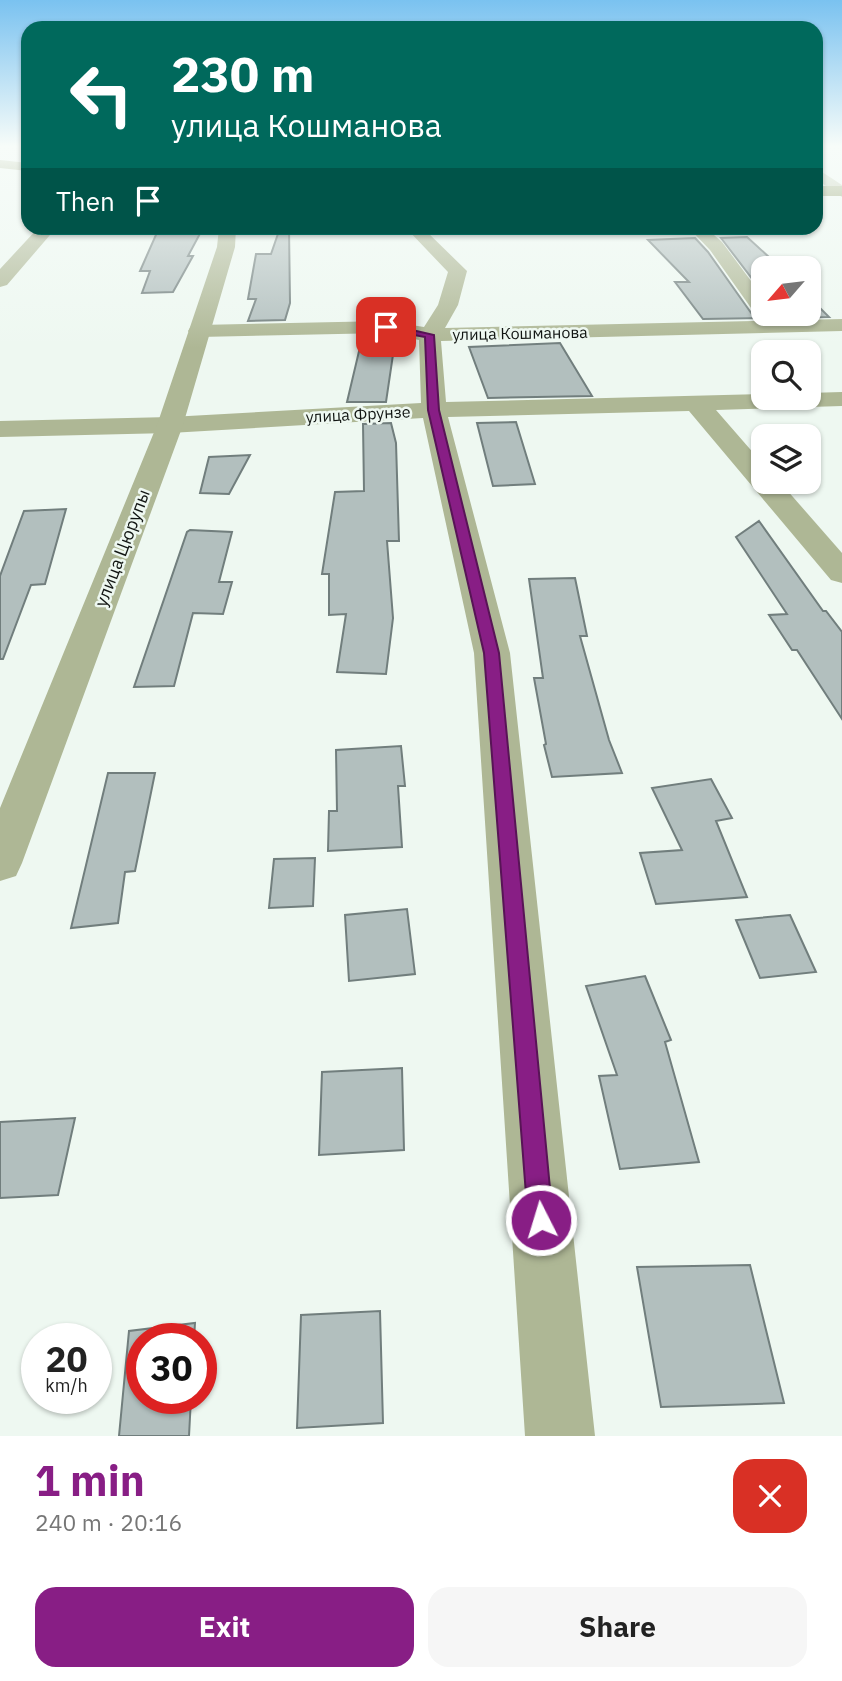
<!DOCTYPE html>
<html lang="en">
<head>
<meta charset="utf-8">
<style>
	:root { --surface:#fff; --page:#f6f6f6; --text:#222; --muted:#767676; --accent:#881e85 }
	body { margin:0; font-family:"IBM Plex Sans",sans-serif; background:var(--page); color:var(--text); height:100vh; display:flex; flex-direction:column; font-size:26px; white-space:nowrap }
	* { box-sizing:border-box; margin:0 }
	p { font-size:23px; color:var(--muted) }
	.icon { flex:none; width:38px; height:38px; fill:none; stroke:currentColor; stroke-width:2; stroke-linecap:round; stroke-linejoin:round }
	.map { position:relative; height:1436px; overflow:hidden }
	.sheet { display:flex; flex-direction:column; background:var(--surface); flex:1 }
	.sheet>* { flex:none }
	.hud { position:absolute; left:21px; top:21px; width:802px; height:214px; border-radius:21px; box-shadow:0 2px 5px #0004; background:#00695c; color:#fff; overflow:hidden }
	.needle { width:46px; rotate:242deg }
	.buttons { position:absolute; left:751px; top:256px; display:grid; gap:14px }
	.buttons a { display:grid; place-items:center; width:70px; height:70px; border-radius:14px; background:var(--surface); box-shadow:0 2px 5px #0004; font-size:35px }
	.speed { position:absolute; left:21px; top:1323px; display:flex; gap:14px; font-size:35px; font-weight:700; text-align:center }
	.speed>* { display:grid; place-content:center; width:91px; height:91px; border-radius:50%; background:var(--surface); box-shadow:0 2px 5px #0004; line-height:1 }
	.speed small { font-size:18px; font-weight:400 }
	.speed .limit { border:10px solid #d22; background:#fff; color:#111 }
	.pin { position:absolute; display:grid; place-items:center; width:60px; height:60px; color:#fff; margin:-30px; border-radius:14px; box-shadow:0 4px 10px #0006 }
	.me { position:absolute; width:77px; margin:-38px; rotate:355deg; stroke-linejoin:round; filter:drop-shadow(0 0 5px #0008) }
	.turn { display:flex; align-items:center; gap:24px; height:147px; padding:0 35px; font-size:32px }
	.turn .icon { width:91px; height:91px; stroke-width:2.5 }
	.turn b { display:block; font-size:49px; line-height:60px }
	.then { display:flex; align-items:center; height:66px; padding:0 35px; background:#0003; gap:14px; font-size:26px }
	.round { display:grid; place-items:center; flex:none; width:74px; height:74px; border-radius:21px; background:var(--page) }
	.overview { display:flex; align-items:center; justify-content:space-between; height:119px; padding:0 35px }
	h1 { font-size:42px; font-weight:800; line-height:52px; color:var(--accent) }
	.cta { display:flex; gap:14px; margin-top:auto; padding:14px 35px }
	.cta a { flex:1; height:80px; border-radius:21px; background:var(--accent); color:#fff; font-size:28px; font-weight:800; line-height:80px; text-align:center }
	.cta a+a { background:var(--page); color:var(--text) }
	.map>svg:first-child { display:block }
	.building { fill:#b2bfbe; stroke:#717e7d; stroke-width:2 }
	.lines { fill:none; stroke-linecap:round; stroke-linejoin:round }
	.minor { fill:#aeb795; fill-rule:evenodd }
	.tertiary { fill:#aeb795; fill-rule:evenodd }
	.primary { fill:#738241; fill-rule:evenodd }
	.route { fill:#881e85; stroke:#581456; stroke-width:2 }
	.labels { text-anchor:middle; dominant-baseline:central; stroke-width:5; stroke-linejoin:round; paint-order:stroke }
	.far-street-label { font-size:16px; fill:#111512; stroke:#eef8f1 }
	.street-label { font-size:18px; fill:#111512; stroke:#eef8f1 }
</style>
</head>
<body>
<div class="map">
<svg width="842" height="1436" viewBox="0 0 842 1436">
	<rect width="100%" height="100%" fill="#eef8f1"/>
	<path class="building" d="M159,228h44l-15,28h5l-20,36 -31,1 8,-22h-10z
		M280,228h9l1,75 -5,17 -37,1 8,-22h-8l8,-45h15z
		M747,237l34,31h-18v25l-42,-55z
		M695,238l13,14 46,65 54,-4v-17l21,21 -126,2 -28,-37h14l-41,-42z
		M560,343l32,53 -104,2 -19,-51z
		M360,347l34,1 -8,54h-39z
		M516,422l19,62 -42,2 -16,-63z
		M391,423l5,20 3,98h-12l6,77 -7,56 -49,-2 9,-58 -17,1v-41h-7l13,-82 29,-1 -1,-67z
		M250,455l-21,39 -29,-1 9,-36z
		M66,509l-21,75 -14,1 -28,74h-3v-83l24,-65z
		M759,521l64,90h3l16,21v87l-45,-69h-5l-23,-35 18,-1 -51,-77z
		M190,530l42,2 -13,50h13l-9,32 -30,-1 -19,73 -40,1 53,-155z
		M575,578l12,58h-7l29,104 13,33 -70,4 -8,-32 2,-1 -12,-66h9l-14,-99z
		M401,746l4,40h-7l4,61 -74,4 1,-40h8l-1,-61z
		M108,773h47l-20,98 -10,1 -7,51 -47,5z
		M711,779l21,39 -16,3 31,76 -91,7 -16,-51 42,-3 -30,-62z
		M315,858l-2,48 -44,2 5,-49z
		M407,909l8,65 -66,7 -4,-66z
		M790,915l26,57 -56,6 -24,-58z
		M645,976l26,64 -6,2 34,120 -79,7 -21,-93 18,-1 -31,-89z
		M402,1068l2,82 -85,5 3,-83z
		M75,1118l-17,77 -58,3v-76z
		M750,1265l34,138 -123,4 -24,-140z
		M380,1311l3,112 -86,5 4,-113z
		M195,1323l-1,16h-52v59h49l-2,38h-70l10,-105z"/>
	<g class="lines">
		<path class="minor" d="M816,168l26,17v12l-26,-18z
			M38,228h18l-49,57 -7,2v-18z
			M406,228h17l44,43 -9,34 -13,23 397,-9v12l-401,10 5,61 317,-8v3h45v-4l34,-1v14l-126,4 47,54v17h16l63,72v30l-11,-3 -142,-169 -241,6 62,236 85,783h-70l-51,-783 -51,-235 -253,15 -170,4v-16l170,-4 251,-14 -2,-63 -33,-7 -187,4 -8,-1 -3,-5 3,-5 8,-1 187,-4 38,6 14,-22 10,-33z
			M689,228h17l16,14 41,55v16h9l-2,2h-14l-46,-65z"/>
		<path class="tertiary" d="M219,228h17l-1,19 -52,178 -161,438 -6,13 -16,5v-73l157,-383 60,-178z"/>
		<path class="primary" d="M0,160l28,3v8l-28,-3z
			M816,186h26v10h-26z"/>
	</g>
	<linearGradient id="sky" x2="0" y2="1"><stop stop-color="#7ac2f0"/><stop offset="0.42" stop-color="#f7fcf9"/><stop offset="1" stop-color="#f7fcf9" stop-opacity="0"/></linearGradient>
	<rect width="842" height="348" fill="url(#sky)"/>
	<path class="route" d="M386,324l48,11 5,75 60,243 54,567 -3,9 -9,4 -9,-4 -4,-9 -44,-567 -56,-243 -3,-73 -42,-8 -1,-2z"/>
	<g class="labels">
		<g class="far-street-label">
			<text transform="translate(520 333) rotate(-1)">улица Кошманова</text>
			<text transform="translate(358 414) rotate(-3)">улица Фрунзе</text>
		</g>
		<g class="street-label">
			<text transform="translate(122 548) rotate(-69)">улица Цюрупы</text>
		</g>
	</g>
</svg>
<div class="buttons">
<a><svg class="needle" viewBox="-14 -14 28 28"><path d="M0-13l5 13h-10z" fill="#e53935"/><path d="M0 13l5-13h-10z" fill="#767676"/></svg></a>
<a><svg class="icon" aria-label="search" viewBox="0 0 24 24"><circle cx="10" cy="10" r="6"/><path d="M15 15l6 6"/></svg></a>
<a><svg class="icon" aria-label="layers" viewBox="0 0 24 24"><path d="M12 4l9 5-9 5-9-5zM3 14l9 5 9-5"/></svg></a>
</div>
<div class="speed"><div>20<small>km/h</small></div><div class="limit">30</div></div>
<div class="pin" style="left:386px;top:327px;background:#d93025"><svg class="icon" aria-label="arrive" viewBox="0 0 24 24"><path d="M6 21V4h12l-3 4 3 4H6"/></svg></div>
<svg class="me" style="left:541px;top:1220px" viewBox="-20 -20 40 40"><circle r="17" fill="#881e85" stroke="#fff" stroke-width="3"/><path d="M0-11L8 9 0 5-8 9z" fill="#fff"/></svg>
<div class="hud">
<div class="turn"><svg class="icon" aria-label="left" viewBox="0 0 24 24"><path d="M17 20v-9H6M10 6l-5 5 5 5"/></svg><div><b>230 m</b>улица Кошманова</div></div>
<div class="then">Then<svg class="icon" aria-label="arrive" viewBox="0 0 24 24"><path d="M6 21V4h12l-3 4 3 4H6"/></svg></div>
</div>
</div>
<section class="sheet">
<div class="overview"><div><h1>1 min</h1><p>240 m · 20:16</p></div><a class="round" style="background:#d93025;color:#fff"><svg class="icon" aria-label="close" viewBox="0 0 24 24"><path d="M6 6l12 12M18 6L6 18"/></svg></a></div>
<div class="cta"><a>Exit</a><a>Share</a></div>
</section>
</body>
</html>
